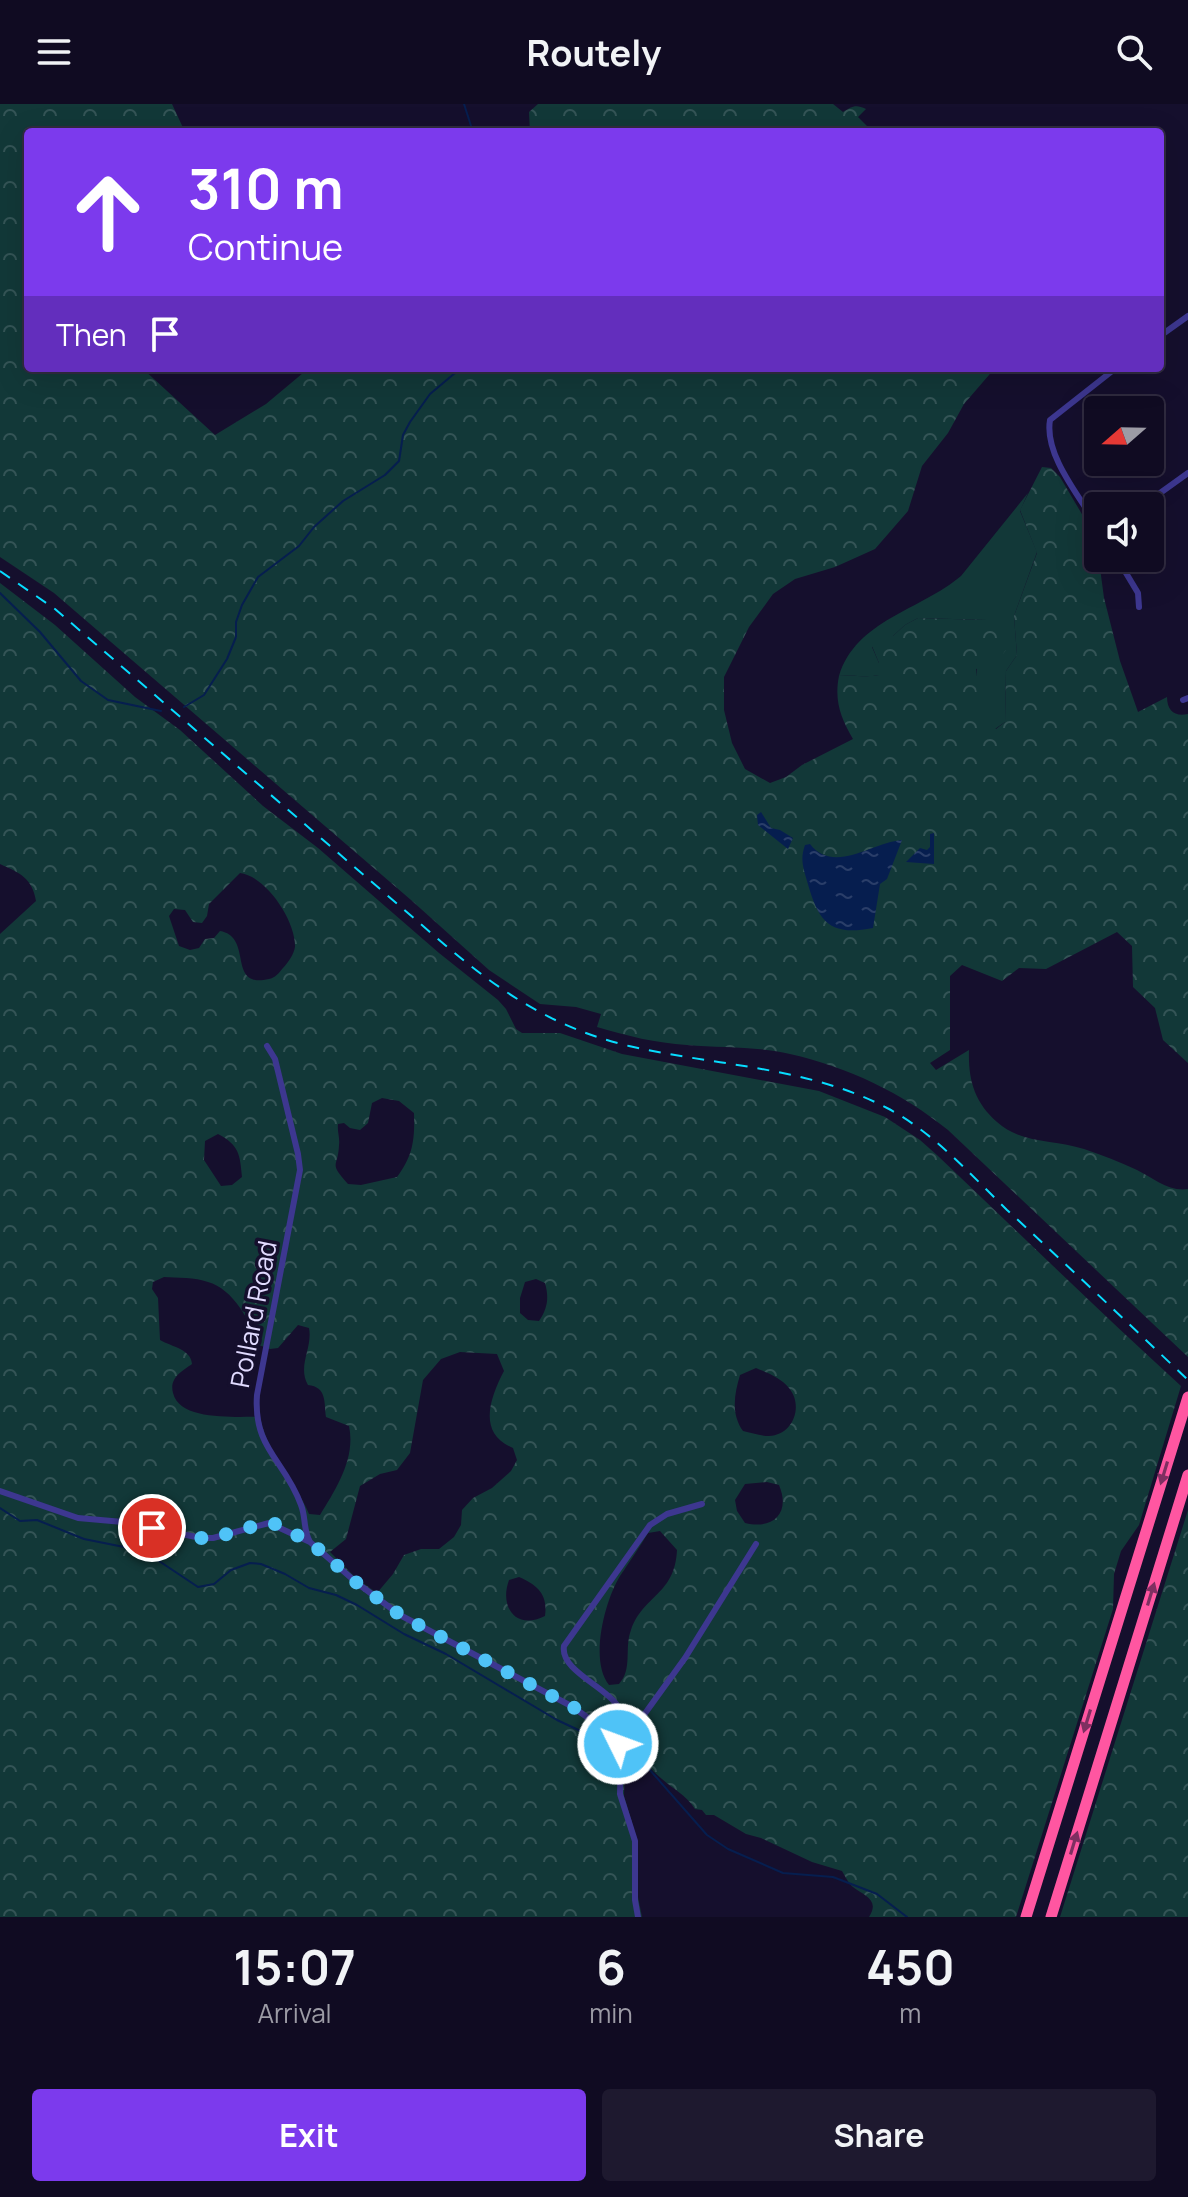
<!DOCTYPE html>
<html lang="en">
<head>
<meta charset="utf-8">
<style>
	:root { --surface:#100b22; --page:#1e192f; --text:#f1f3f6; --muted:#9c9ba5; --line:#302b40; --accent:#7c3aed }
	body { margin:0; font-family:Manrope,sans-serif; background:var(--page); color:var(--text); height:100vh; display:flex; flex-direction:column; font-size:30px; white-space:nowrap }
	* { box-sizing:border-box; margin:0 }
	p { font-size:26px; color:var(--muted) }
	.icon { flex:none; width:44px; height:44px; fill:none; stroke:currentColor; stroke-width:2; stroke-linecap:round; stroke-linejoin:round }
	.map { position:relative; height:1813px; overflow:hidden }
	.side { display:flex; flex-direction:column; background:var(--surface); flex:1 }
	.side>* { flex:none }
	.banner { position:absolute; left:24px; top:24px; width:1140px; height:244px; border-radius:8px; box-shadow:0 8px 32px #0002,0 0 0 2px var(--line); background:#7c3aed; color:#fff; overflow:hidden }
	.needle { width:52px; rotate:250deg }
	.tools { position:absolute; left:1084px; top:292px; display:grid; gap:16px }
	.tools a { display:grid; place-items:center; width:80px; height:80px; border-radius:8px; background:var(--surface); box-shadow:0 8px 32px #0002,0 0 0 2px var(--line); font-size:40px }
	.pin { position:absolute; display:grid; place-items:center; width:68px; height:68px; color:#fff; margin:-34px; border:4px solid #fff; border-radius:50%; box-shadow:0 2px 8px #0007 }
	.me { position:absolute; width:88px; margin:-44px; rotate:312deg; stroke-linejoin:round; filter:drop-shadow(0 0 6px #0008) }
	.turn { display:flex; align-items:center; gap:28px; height:168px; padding:0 32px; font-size:36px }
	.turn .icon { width:104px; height:104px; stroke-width:2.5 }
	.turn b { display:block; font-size:56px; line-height:68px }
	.then { display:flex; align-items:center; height:76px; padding:0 32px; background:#0003; gap:16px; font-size:30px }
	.eta { display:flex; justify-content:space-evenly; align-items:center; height:136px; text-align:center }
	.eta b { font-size:48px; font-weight:700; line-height:56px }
	.cta { display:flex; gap:16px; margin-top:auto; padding:16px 32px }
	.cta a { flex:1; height:92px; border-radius:8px; background:var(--accent); color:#fff; font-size:32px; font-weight:700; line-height:92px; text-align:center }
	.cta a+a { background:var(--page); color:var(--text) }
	header { display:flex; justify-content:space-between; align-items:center; height:104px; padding:0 32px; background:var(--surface); font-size:36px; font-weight:700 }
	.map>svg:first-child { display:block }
	.green { fill:#123838 }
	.forest { fill:url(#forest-crowns); fill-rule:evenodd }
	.water { fill:url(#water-ripples) }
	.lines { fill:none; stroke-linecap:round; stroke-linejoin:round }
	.stream { stroke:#061e4f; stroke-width:2 }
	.minor { stroke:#3d3790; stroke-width:6 }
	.motorway { stroke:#ff56a1; stroke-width:11 }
	.rail { stroke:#07ddff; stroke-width:2; stroke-dasharray:12 10; stroke-linecap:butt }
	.oneway { fill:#7e2f61 }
	.route { stroke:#4fc3f7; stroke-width:14; stroke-dasharray:0 25.2 }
	.labels { text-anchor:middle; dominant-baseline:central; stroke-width:7; stroke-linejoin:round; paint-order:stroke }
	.street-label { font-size:26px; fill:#e1dbff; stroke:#150f2d }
</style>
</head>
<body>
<header><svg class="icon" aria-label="menu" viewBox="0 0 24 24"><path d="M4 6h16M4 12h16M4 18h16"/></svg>Routely<svg class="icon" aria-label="search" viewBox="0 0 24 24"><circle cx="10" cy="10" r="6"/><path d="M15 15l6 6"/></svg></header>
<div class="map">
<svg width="1188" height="1813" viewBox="0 0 1188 1813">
	<defs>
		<pattern id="forest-crowns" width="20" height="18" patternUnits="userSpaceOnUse" patternTransform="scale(2)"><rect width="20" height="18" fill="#123838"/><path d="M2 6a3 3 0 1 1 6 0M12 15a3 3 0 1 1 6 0" fill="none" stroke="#345456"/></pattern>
		<pattern id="water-ripples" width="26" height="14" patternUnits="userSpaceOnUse" patternTransform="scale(2)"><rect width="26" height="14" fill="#061e4f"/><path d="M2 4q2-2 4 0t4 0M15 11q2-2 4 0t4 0" fill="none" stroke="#2a3e69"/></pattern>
	</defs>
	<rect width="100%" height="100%" fill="#150f2d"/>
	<path class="green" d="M1028,389l-8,18 17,41 -23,64 3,39 -11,16 -1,51 -10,7c-4,-4 -10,-9 -13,-14 -14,-24 -1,-69 4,-95l-68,-2 -13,7 -12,11 -21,11 7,16v12c-14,3 -26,-1 -40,1 17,-56 82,-66 122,-100z"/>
	<path class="forest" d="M0,0h172l13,28h-157v236h114l73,67 51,-31 43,-36h686l-31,36 -16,29 -26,33 -14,45 -33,38 -40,18 -40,12 -22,15 -24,33 -25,50v33l8,33 13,26 25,14 16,-6 16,-12 51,-26c-12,-21 -19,-38 -14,-63 14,-2 26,2 40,-1v-12l-7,-17 9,-9 12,-1 12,-11 13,-7 68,2 17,12 3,18 -12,15 -18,4c0,26 0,42 20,60l9,-7 1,-51 11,-16 -3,-39 23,-63 -17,-43 22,-43 9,1 9,9 36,61 8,60 16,63 18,51 29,-15c0,14 8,20 21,17v349l-25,-23 -8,-32 -22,-21 -1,-41 -15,-14 -71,37 -27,-1 -17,13 -40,-16 -12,11v74l-20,13 6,7 33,-20c-1,29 5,52 28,72 24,22 57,17 87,27 18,6 36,13 53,21 16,8 32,22 51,19v168l-240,-227c-46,-37 -100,-63 -158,-76 -34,-8 -69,-6 -103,-9 -31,-2 -60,-9 -90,-18l4,-13 -25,-7 -36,-3 -51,-34 -78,-70 -357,-307 -54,-36z
		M538,0h295l10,8c9,-6 13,-8 23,-3l-8,8 15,15h-343l-1,-20z
		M0,479l55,42 80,72 45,33 83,76 55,42 121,105 59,47 8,9 10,20 6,4h38l62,21 197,37 66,26 35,23 18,16c81,77 161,155 243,230l-42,139 -18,26 -7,23 -1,35 -97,308h-147c11,-17 -4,-21 -16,-30 -4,-3 -8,-11 -11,-16l-30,-9 -51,-24 -15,-4 -32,-19h-8l-4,-5 -7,-1c-10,-15 -21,-19 -33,-30 -13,-11 -20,-21 -34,-30l-3,5 -1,42 14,47v54l4,20h-642v-983l36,-33c-4,-23 -16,-28 -36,-37zM240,769c26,3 56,48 55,74 -1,7 -7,16 -12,21 -4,5 -8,10 -14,11 -43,10 -15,-42 -49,-48l-6,7 -9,1 -6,9 -9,2 -11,-4 -10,-30 5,-7 11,1 8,12 9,1 5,-7 2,-12zM382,994l17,3 15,12c1,26 -1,43 -17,64l-36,8 -13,-1c-20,-23 -10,-15 -9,-39 1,-7 -2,-14 -1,-21l6,-1 6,5 10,2 8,-7 4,-20zM218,1030c21,11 22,20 24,43l-10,8 -11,1 -17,-26 1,-19zM164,1173c14,1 31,0 44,5 25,7 43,39 48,62l14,5 8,-1 20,-23 11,3c4,20 -12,38 -1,57 19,2 16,17 18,32l23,9c7,32 -13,63 -29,89l-11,-1c-14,-34 -42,-60 -49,-97 -22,-1 -80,5 -87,-24 -4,-15 9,-22 19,-29 -1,-15 -20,-17 -32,-24l-2,-42 -6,-9 1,-7zM536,1175l9,4c4,14 3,25 -6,38l-11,-1 -8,-7v-15l5,-16zM460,1248l37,2 7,17c-14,27 -27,62 9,77l4,12 -6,11 -19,17 -19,10 -11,12 -1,15 -7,12 -15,12h-18l-17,6 -11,19 -16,19 -21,-15 -26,-26 16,-13 14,-53 20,-12 17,-4 13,-17 13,-73 18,-21zM756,1264c12,5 25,10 33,20 15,18 4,47 -20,48 -8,0 -18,-3 -26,-5 -12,-17 -9,-36 -3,-56zM767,1378l12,3c12,28 -6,45 -34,38l-8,-12 -2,-11 10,-16zM660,1427l17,19c-2,45 -34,45 -46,80 -7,18 2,39 -12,54l-10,1c-20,-24 -4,-85 11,-109 10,-15 19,-28 28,-43zM519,1473c19,8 29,18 26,39 -29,15 -46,-9 -36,-36z
		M1188,1406v407h-128z"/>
	<path class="water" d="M761,708l10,16 9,2 13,8 -5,11 -30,-24 -1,-10z
		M934,729v31l-28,-2 14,-14 7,2 3,-3v-13z
		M902,736l-15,39 -7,5 -7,44c-45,9 -55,-8 -66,-47 -4,-14 -7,-22 -2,-36l5,-1c24,31 63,-2 92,-4z"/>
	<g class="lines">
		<path class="stream" d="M464,0l9,28
			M0,489l40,39 41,49 27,19 53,11
			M184,603l20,-12 23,-36 9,-22v-15l6,-17 16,-28 41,-31 15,-19 29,-26 42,-26 14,-14 4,-26 7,-13 20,-28 31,-26
			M0,1404l20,13 17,-1 47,19 55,11 14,7 45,30 16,-3 17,-14 19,-7 11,1 24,10 24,14 27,7 21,10 47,29 42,20 111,66 60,28
			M623,1647l26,18 58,66 21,14 55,24 50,4 44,17 30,23"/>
		<path class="minor" d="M1160,232l28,-20
			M1142,402l46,-33
			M1098,423c-18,-30 -54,-72 -48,-107l66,-52
			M1117,454l21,35 1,14
			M1183,596l5,-2
			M267,942l8,13 23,95 2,16 -43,225c-4,54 28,65 44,110 5,12 2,25 9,37l47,41 43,32 173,92 40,29 8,18 -1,40 15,47v59l3,17
			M0,1387l78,27 45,4 78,16h12l56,-15 41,19
			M616,1636l9,-11c-1,-8 -3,-17 -8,-24 -13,-19 -57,-35 -53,-59l86,-121 17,-11 35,-10
			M620,1644l65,-90 71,-114"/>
		<path class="motorway" d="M1026,1813l162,-520
			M1051,1813l137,-442"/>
		<path class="rail" d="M0,467l55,38 390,336c57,48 109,83 184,101 86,20 178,20 258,62 46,24 83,66 120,102 61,56 121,113 181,170"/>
	</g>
	<defs><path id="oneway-solid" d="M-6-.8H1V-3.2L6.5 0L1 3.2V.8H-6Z" transform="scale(2)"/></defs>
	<g class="oneway">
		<use href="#oneway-solid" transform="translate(1164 1369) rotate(107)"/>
		<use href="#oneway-solid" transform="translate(1151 1490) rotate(-73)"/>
		<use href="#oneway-solid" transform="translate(1087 1617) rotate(107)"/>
		<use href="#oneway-solid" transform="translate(1074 1739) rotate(-73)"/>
	</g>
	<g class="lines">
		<path class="route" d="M152,1424l49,10h12l48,-14h14l35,18 47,41 43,32 173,92 31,21 14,16"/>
	</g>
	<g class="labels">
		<g class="street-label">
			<text transform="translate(253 1210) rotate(-79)">Pollard Road</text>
		</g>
	</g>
</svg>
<div class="tools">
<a><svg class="needle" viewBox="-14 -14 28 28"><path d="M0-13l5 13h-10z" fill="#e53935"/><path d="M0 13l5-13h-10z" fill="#9c9ba5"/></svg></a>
<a><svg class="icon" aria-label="sound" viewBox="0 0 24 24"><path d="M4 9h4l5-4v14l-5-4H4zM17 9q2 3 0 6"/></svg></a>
</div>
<div class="pin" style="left:152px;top:1424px;background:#d93025"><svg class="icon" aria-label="arrive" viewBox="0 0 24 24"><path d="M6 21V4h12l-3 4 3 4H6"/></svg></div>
<svg class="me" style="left:618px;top:1640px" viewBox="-20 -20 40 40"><circle r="17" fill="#4fc3f7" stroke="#fff" stroke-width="3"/><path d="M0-11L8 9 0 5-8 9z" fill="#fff"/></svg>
<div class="banner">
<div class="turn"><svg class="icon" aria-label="ahead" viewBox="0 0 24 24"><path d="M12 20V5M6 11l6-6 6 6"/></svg><div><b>310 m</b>Continue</div></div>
<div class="then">Then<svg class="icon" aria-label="arrive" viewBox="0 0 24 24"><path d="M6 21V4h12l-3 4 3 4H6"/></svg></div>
</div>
</div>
<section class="side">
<div class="eta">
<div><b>15:07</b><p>Arrival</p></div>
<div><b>6</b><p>min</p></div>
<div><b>450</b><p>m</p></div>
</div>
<div class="cta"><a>Exit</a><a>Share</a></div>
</section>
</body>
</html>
